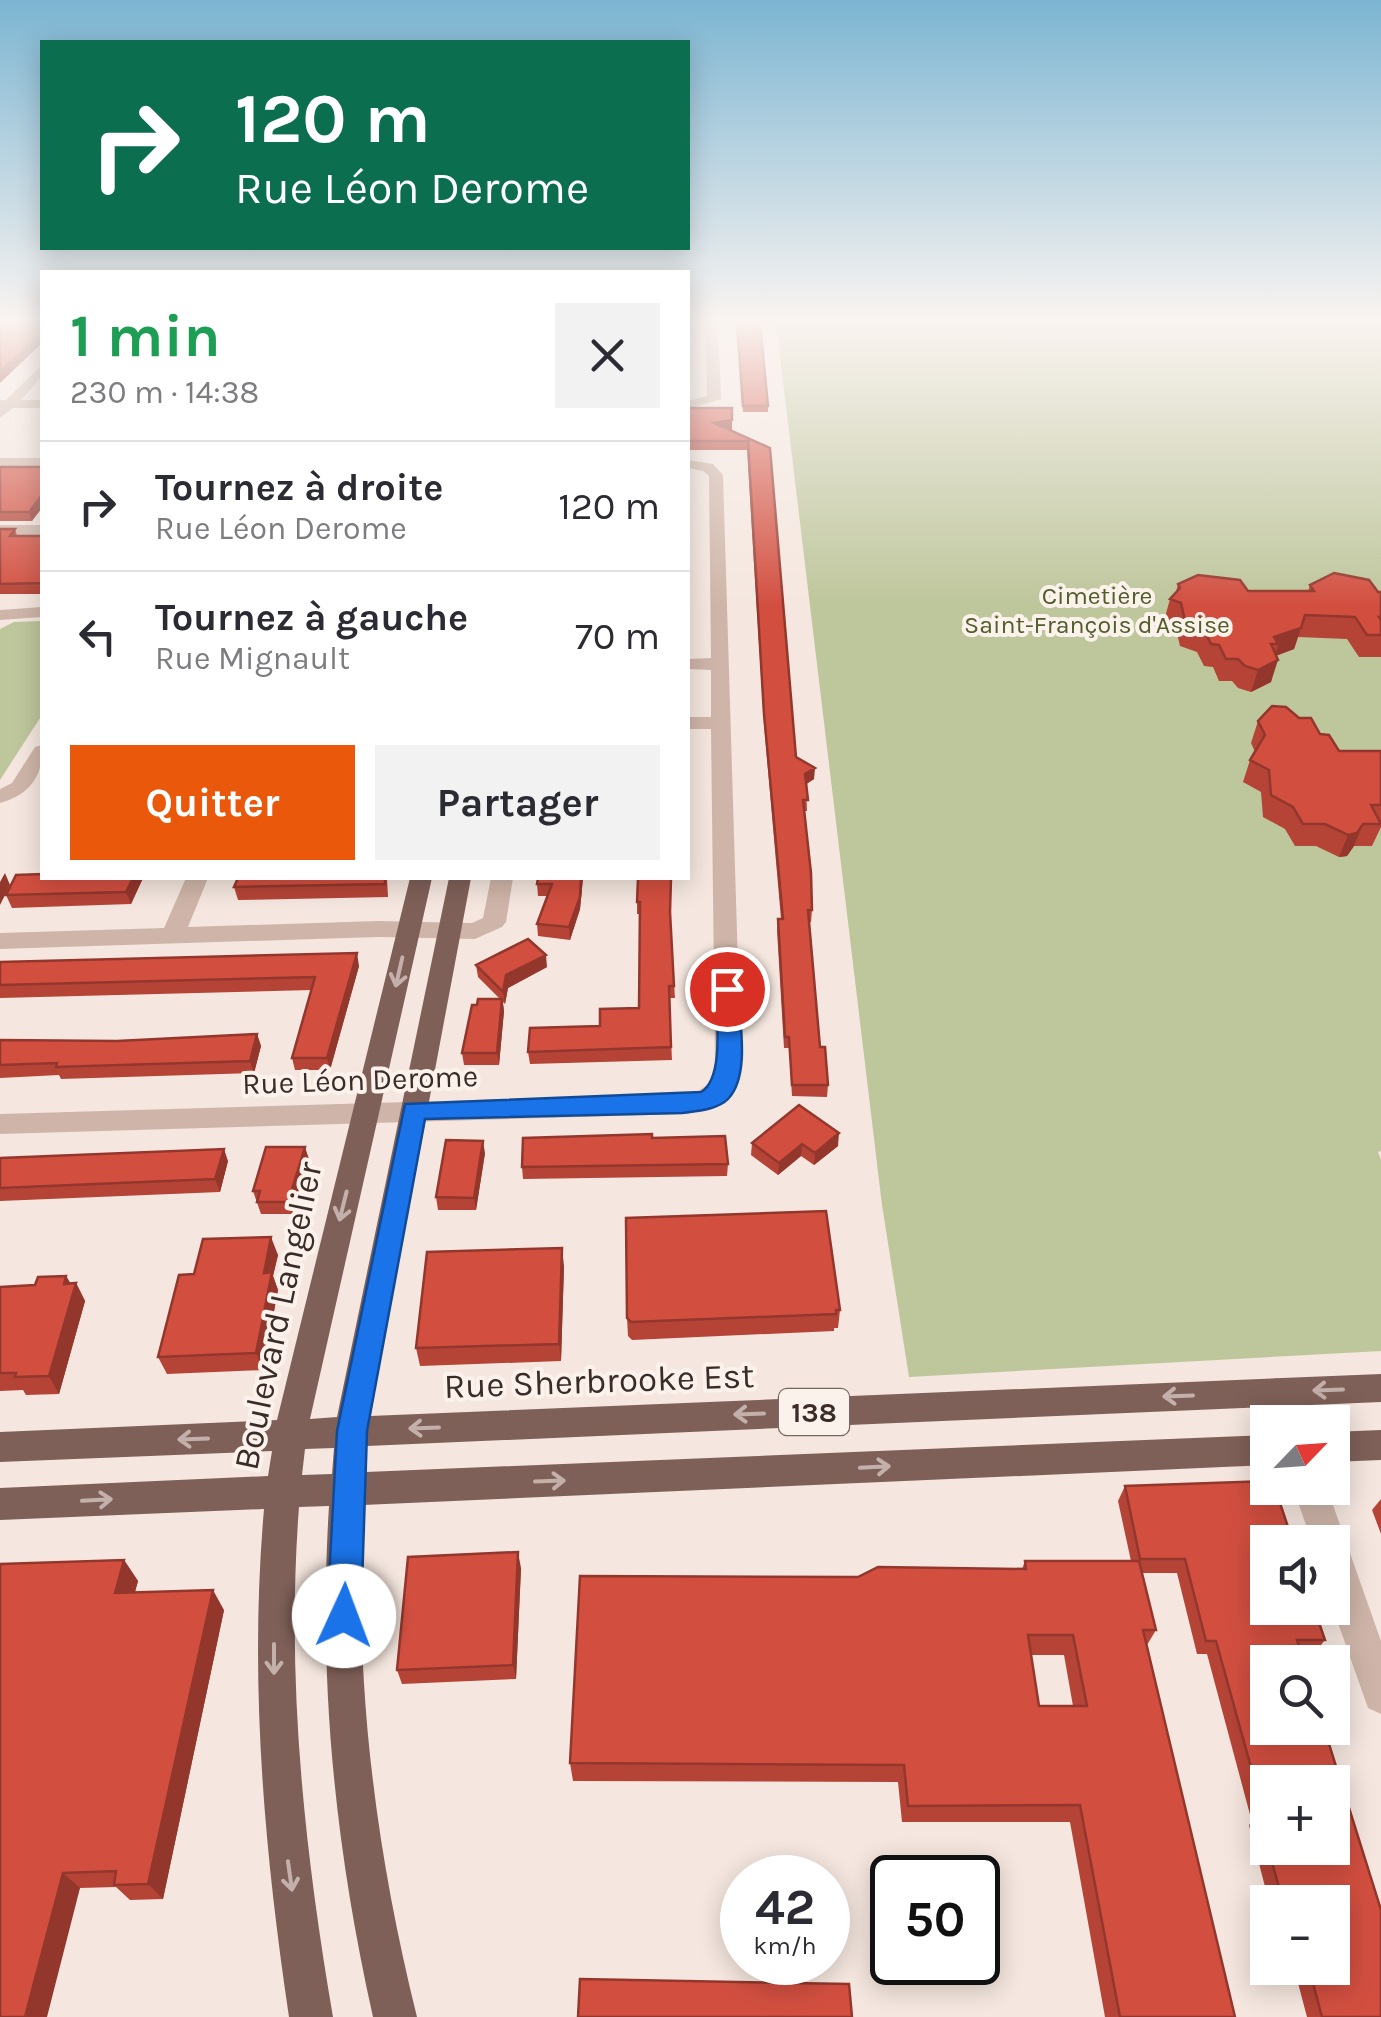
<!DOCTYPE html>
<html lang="fr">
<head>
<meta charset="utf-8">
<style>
	:root { --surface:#fff; --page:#f2f2f3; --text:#2b2b33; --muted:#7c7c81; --line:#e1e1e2; --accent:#ea580c }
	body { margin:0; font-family:Karla,sans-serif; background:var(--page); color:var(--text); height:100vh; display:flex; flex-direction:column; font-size:38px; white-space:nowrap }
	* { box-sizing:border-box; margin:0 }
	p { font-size:32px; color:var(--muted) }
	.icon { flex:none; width:55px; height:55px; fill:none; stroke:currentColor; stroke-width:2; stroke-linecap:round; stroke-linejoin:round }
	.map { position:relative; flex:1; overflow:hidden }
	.panel { position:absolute; left:40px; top:270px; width:650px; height:610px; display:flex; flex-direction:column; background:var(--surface); border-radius:0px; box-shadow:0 5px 25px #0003 }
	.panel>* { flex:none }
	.banner { position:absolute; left:40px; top:40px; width:650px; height:210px; border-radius:0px; box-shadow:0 5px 25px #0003; background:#0b6e4f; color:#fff; overflow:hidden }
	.needle { width:65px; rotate:65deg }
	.buttons { position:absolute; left:1250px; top:1405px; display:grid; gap:20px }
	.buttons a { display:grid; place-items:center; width:100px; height:100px; border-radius:0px; background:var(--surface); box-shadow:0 5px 25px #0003; font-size:50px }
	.speed { position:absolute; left:720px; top:1855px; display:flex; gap:20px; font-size:50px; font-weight:700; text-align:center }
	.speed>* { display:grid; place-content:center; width:130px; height:130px; border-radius:50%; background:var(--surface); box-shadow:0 5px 25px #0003; line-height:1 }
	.speed small { font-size:25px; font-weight:400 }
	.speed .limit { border:5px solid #111; border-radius:15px; background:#fff; color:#111 }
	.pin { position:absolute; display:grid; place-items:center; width:85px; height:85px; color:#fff; margin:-42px; border:5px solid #fff; border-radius:50%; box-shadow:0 2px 10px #0007 }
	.me { position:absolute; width:110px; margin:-55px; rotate:2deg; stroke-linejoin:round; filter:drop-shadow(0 0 8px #0008) }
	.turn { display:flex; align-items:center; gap:35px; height:210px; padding:0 30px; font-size:45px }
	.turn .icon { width:130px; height:130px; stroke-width:2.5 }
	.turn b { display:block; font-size:70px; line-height:85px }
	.round { display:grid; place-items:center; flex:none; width:105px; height:105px; border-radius:0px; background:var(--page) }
	.headline { display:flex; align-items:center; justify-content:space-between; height:170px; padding:0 30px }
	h1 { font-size:60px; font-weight:700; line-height:75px; color:#1e9e55 }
	.cta { display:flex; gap:20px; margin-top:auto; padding:20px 30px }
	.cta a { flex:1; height:115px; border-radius:0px; background:var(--accent); color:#fff; font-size:40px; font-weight:700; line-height:115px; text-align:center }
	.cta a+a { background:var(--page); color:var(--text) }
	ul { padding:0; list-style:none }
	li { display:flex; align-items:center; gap:30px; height:130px; padding:0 30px; border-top:2px solid var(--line) }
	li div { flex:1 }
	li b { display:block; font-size:38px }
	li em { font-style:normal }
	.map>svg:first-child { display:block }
	.green { fill:#bec69c }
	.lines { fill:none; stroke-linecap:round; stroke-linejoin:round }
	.minor { fill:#cfb5a9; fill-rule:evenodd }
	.major { fill:#7f6059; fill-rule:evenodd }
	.wall { fill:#b54437; fill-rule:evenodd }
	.shaded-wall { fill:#93372d }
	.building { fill:#d24f40; stroke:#93372d; stroke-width:2.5; fill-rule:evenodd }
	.oneway { stroke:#c4b0aa }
	.route { fill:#1a73e8; stroke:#114b97; stroke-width:2.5 }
	.labels { text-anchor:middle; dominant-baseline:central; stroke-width:8; stroke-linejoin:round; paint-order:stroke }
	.far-park-label { font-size:25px; fill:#515d2a; stroke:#fcf2ec }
	.shield { fill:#fcf2ec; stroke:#766764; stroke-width:2.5 }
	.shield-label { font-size:28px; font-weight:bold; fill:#3c2c29 }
	.street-label { font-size:30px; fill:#3c2c29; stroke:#fcf2ec }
	.near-street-label { font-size:35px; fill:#3c2c29; stroke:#fcf2ec }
</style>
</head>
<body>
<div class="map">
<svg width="1381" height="2017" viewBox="0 0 1381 2017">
	<rect width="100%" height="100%" fill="#f5e7df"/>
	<path class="green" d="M776,323h605v828l-3,1 3,8v191l-472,26 -27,-172z
		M42,621v94l-42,65v-151l14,-7z"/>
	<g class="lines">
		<path class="minor" d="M706,323h12l3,76 -33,10v-8l19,-5z
			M42,365v11l-21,24h21v8h-29l-13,10v-18h6z
			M0,458h42v8h-42z
			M688,460l25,4 10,11 18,588c-3,35 -26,47 -58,51l-683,20v-20l683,-20c21,-2 30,-10 32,-31l-4,-334h-23v-12h23v-47l-23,-1v-10l23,-1 -2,-182 -6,-5 -15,-3z
			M0,525h42v10h-42z
			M42,607v10l-42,3v-10z
			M42,745c2,30 -12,50 -42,58v-14l12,-6 23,-36z
			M186,878h22l-20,49 190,-6 94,2 11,-5 8,-40h22l-7,44 -4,5 -27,12 -97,-2 -378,12v-16l164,-5z
			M1276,1378l11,4 16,40h-32l-11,-30 5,-10z
			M1293,1488h34l54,153v73l-13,-6 -36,-102v-64h-20z"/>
		<path class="major" d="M410,878h22l-122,541 27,-2 112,-539h22l-101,538 1011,-42v28l-1014,44 -1,26 902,-37v30l-905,40c-9,174 12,343 54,512h-44c-38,-170 -55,-337 -44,-511l-30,1c-13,172 5,340 34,510h-44c-25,-169 -40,-337 -25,-508l-264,11v-32l268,-12 4,-25 -272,11v-30l277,-12zM334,1448l-2,26 -30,1 3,-26z
			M1381,1430v30l-49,2v-30z"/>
	</g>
	<path class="wall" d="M737,323l31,83v6h-25z
		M688,404l2,4 42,22h-2l40,18 26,309 18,22 -8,5 1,27h-3l8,99 -1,12h-2l11,125 8,38 -1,12 -35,-1 -3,-48h-5l-7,-118 1,-11h3l-17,-195 -17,-274h-59z
		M0,467h42l-10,54h-32z
		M0,529h15l2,7h25v58h-42z
		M1178,584l70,7h60l2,-6 71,7v65h-22l-12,-18 -49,-2 -4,12 -18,7 -5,26 -20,10 -13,-4 -6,-7h-13l-6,-14 -9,-1 -7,-14 -17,-6 -5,-21 -11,-4 6,-22 6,-7z
		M1299,718l21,16 19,17h42v76l-9,19h-18l-7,10 -8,1 -23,-11h-21l-10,-17 -22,-12 -2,-25 -18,-10 7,-22 5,-8 -4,-9 7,-22z
		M143,878l-12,26 -119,4 -6,-13z
		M238,878h149l1,19 -150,3 -4,-13z
		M583,878l-3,31 -10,31 -32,-4 -1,-12 10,-28h-9l-1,-12z
		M672,878l-2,40 5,80h-6l3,62 -142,4 -2,-12 72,-26 39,-18 1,-94h-3v-12z
		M0,962l359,4 -29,104h-35l-3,-12 20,-68 -312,8z
		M476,965l71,2 -39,21 -3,16 -2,-2 1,9 -5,54h-35l-2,-12 15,-48 23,-6 -22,-22z
		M257,1034l4,12 -7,27 -193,6 -2,-4 -59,3v-38l117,1z
		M652,1138l76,26 -1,12 -204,3 -1,-12z
		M752,1143l86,3 -24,19 -13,-9 -23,19 -27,-20z
		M485,1153l-9,57h-38l-2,-13z
		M0,1158l228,3 -8,31 -220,9z
		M309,1159l-17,55h-31l-8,-23z
		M278,1255l-5,21 5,14 -15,80 -96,4 -9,-17 36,-83z
		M564,1266l-3,95 -141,5 -4,-18z
		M66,1276l5,8 5,-1 9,18 -26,93 -33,1 -3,-5 -23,1v-104l35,-2z
		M840,1310l-2,18h-4v3l-202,9 -4,-4 -1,-18z
		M1125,1486l200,154 -11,14h-13l80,363h-74l-13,-49h38v-66h-63l-20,-77 3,-3 -45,-168h-10l-20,-81h-35l14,57 -9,15 88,372h-130l-35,-195h-168l-4,-40 -325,-1 -3,-18 288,-186 164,-8 3,-8h106l-13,-60zM1031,1655h33l9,51h-34zM1268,1782l64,66h-64z
		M1381,1499v35l-9,-24z
		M124,1560l14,21 -3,11 89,18 -61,289 -33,1 -14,-13 -36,1 -80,129z
		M521,1568l-5,111 -114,5 -5,-14z"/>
	<path class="shaded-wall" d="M39,336l2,8 -41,39v-11z
		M732,420v10l-18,2v-9z
		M42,495v13l-10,13 -3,-9z
		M1301,628l-7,21 -19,7 3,-12 -4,-7z
		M1278,660l-7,22 -20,10 7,-22z
		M815,768l-1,11 -9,6v-11z
		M1363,824l-9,22 -7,10 -8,1 9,-22z
		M5,873l5,12 -10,20v-23z
		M133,878h10l-12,26 -5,-12z
		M581,878h2l-3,31 -10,31 -1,-13z
		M357,953l2,13 -29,104 -3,-12z
		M546,955l1,12 -39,21 -3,16 -2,-12 3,-17z
		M502,999l2,12 -5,54 -2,-12z
		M257,1034l4,12 -7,27 -4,-12z
		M839,1133l-1,13 -24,19 1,-12z
		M483,1141l2,12 -9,57 -2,-12z
		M802,1144l-1,12 -23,19 1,-12z
		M305,1147l4,12 -17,55 -4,-12z
		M224,1149l4,12 -8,31 -5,-13z
		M271,1237l7,18 -5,21 5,14 -15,80 -7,-17 8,-80z
		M562,1248l2,18 -3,95 -2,-17z
		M66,1276l8,14 2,-7 9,18 -26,93 -10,-18z
		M518,1552l3,16 -5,111 -3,-14z
		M124,1560l14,21 -9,32 -14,-20z
		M213,1590l11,20 -61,289 -15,-15z
		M63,1873l17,15 -33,129h-22z"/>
	<path class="building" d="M0,323h42v13h-3l-39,36z
		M737,323h23l8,83h-25z
		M688,404l2,4h42v12l-18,3 56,25 26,309 19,11 -10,6 3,26h-5l8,73 1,37h-4l12,137h5l3,38h-36l-3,-48h-4l-7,-118h5l-19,-205 -16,-273h-60z
		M0,467h42v28l-13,17h-29z
		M0,529h15l-5,7h32v47l-42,1z
		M1334,573l35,7 9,12h3v25h-2l2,3v15h-14l-12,-18 -50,-2 -4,13 -27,9 4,7h-7l7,16 -20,10 -13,-4 -7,-7h-12l-7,-14 -8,-1 -7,-14 -18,-5 -5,-22 -11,-4 10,-11 -2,-4 20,-9 42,5 8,11h66l-4,-6z
		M1272,706l14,1 13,11h12l9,16 9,1 10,16h42v54h-10l10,19h-18l-6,9 -9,2 -23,-11h-22l-10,-17 -22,-12 -2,-25 -19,-10 15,-25 -7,-14z
		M42,874v4h91l-7,14 -120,3 10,-20z
		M238,878h147v6l-151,3z
		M538,878h43l-1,19 -11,30 -32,-3 15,-40h-15z
		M638,878h33l-1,34 4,74h-5l2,61 -143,5 2,-24 70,-2v-17l39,-1 1,-106h-3z
		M528,939l18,16 -40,20 -3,17 -27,-27z
		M357,953l-30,105h-35l23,-81 -315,8v-23z
		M478,999h24l-5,54h-35l10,-48h5z
		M257,1034l-7,27 -194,6 1,-4 -57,2v-25l117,1z
		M799,1105l40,28 -24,20 -13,-9 -23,19 -27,-20z
		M652,1134v4l73,-2 3,28 -206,3 1,-29z
		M446,1140l37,1 -9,57 -38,-1z
		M266,1147h39l-17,55h-31l3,-11h-7z
		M224,1149l-9,30 -215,9v-30z
		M826,1211l14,99h-4v4l-205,8 -4,-4 -1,-100z
		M271,1237l-7,36 8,-1 -16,81 -98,4 21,-82 15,-1 9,-35z
		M562,1248l-3,96 -143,4 11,-96z
		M66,1276l-2,8 12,-1 -27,93 -34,1 1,-4h-16v-86l35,-2 3,-8z
		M1268,1481v7h7l18,54h-25v66h46l11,32h-28l7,22h-36v66h56l57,182v107h-59l-13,-49h23v-66h-49l-15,-54h64v-66h-64v62l-8,-30h4l-48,-173h-10l-21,-82h-45l-15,-73z
		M518,1552l-5,113 -116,5 11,-113z
		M124,1560l-9,33 98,-3 -65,294 -34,1 2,-14 -53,2 -38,144h-25v-453z
		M1025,1561h114l17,69h-13l92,387h-115l-40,-212 -172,1 -4,-41 -334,-2 10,-187 278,1 20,-10 148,2zM1028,1635h45l14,71h-48z
		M580,1979l269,5 3,33h-274z"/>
	<defs><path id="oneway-shaft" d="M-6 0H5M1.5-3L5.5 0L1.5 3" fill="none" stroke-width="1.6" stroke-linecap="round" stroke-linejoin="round" transform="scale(2.5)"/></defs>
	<g class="oneway">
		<use href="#oneway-shaft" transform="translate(399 972) rotate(103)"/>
		<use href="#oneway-shaft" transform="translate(343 1206) rotate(104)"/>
		<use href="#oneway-shaft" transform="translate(1328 1390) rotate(178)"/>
		<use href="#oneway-shaft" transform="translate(1178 1396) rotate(178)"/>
		<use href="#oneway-shaft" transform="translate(749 1414) rotate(178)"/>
		<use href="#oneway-shaft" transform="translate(424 1428) rotate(178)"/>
		<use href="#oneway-shaft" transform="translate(193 1439) rotate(178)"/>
		<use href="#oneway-shaft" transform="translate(875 1467) rotate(-3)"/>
		<use href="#oneway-shaft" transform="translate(550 1481) rotate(-2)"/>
		<use href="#oneway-shaft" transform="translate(97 1500) rotate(-3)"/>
		<use href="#oneway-shaft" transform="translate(274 1659) rotate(90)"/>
		<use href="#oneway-shaft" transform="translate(290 1876) rotate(82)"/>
	</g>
	<linearGradient id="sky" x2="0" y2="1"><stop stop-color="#7cb5d2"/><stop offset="0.53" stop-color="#faf4f1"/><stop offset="1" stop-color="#faf4f1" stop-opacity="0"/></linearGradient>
	<rect width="1381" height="605" fill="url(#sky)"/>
	<path class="route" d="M727,982l11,7c1,30 13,86 -10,110 -11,11 -32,12 -46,14l-257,6 -58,312 -6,185 -5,12 -12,5 -12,-5 -5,-12 10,-185 68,-327 296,-12c24,-14 15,-77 15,-103z"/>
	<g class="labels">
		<g class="far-park-label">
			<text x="1097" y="595">Cimetière<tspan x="1097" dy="29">Saint-François d'Assise</tspan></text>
		</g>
		<rect class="shield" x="779" y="1389" width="70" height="46" rx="8"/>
		<g class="shield-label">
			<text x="814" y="1412">138</text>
		</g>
		<g class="street-label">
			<text transform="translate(360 1080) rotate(-2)">Rue Léon Derome</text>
		</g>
		<g class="near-street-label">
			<text transform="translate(278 1316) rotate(-78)">Boulevard Langelier</text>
			<text transform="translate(599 1381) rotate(-2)">Rue Sherbrooke Est</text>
		</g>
	</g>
</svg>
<div class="buttons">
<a><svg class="needle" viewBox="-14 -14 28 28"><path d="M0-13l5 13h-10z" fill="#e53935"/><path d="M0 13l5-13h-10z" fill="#7c7c81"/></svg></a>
<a><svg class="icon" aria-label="sound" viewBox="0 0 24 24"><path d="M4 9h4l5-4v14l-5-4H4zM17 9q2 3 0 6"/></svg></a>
<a><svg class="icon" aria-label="search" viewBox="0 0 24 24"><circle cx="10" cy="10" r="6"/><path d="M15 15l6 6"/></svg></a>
<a>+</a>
<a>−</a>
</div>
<div class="speed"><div>42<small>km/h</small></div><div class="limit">50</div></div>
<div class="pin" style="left:727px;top:989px;background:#d93025"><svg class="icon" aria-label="arrive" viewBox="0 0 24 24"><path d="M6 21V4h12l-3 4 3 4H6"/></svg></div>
<svg class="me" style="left:344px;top:1616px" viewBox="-20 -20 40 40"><circle r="19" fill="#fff"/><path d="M0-13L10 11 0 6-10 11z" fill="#1a73e8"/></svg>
<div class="banner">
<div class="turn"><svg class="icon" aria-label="right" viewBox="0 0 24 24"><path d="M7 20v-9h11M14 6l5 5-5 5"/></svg><div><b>120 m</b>Rue Léon Derome</div></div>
</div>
<section class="panel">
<div class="headline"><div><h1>1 min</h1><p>230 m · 14:38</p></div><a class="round"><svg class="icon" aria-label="close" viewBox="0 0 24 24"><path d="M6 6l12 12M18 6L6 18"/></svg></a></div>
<ul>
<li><svg class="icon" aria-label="right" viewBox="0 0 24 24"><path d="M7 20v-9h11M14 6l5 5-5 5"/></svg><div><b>Tournez à droite</b><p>Rue Léon Derome</p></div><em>120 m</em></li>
<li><svg class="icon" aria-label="left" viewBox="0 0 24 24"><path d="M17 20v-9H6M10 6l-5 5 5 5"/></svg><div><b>Tournez à gauche</b><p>Rue Mignault</p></div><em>70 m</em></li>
</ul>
<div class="cta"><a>Quitter</a><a>Partager</a></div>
</section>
</div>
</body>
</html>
